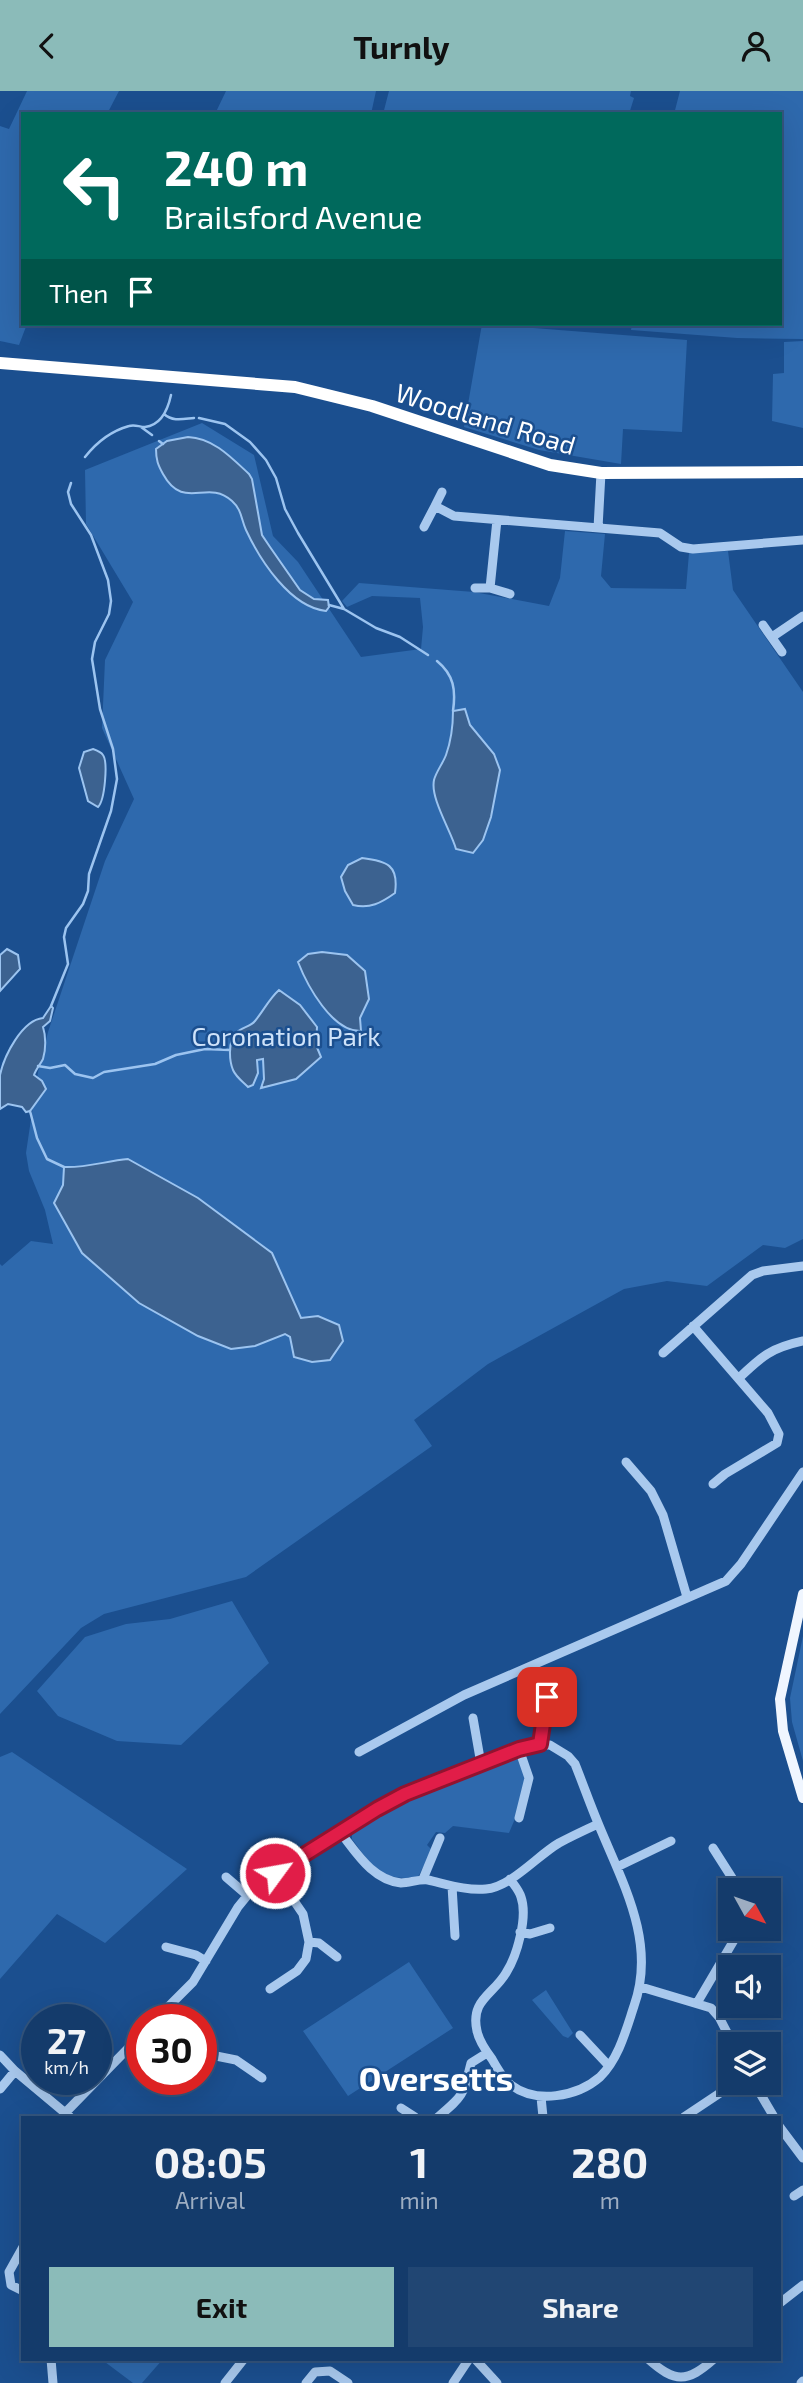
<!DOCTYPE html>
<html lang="en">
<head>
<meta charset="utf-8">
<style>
	:root { --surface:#143b6b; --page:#214673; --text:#f1f3f6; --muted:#9dadc1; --line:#33557e; --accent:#8bbbb9 }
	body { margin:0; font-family:"Exo 2",sans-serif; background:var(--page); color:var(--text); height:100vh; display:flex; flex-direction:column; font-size:26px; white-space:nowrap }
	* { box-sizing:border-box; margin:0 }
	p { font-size:23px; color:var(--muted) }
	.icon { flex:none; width:38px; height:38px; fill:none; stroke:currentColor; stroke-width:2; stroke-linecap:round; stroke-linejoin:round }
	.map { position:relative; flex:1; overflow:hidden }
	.side { position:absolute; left:21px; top:2025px; width:760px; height:245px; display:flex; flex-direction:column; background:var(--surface); border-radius:0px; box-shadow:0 7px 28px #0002,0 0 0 2px var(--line) }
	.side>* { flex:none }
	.banner { position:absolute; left:21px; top:21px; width:761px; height:214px; border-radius:0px; box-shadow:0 7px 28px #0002,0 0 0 2px var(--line); background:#00695c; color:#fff; overflow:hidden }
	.needle { width:46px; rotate:130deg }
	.tools { position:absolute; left:718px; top:1787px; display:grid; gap:14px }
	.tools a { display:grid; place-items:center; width:63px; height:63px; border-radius:0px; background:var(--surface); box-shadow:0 7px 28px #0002,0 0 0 2px var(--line); font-size:35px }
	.speed { position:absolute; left:21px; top:1913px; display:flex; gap:14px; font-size:35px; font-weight:700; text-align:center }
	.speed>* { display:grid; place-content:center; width:91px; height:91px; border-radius:50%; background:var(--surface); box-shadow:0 7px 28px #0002,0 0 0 2px var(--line); line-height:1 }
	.speed small { font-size:18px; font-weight:400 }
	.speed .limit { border:10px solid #d22; background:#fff; color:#111 }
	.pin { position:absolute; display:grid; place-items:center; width:60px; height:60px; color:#fff; margin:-30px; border-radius:14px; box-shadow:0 4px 10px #0006 }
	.me { position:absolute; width:77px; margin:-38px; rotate:58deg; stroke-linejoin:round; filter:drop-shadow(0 0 5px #0008) }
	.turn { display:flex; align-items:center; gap:24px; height:147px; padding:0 28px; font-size:32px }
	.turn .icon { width:91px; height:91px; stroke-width:2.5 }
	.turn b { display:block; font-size:49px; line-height:60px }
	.then { display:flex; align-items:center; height:66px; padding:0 28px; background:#0003; gap:14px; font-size:26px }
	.eta { display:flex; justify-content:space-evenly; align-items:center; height:119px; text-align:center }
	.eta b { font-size:42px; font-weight:700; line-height:49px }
	.action { display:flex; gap:14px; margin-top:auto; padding:14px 28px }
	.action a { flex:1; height:80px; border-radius:0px; background:var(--accent); color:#111; font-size:28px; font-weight:700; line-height:80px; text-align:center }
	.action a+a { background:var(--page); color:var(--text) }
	header { display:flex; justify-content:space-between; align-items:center; height:91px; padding:0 28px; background:var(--accent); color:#111; font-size:32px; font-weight:700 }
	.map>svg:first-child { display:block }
	.green { fill:#2e69ad }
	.water { fill:#3c6290; stroke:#9cc4f0; stroke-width:2 }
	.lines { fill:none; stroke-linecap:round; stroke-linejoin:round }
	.stream { stroke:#9cc4f0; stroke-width:2.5 }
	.minor { stroke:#a9c9ee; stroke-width:9 }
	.major { stroke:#f0f6ff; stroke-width:10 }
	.highway { stroke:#fff; stroke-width:12 }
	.route-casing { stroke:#92132f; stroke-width:18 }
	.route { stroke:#e11d48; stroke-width:12 }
	.labels { text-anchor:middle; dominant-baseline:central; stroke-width:5; stroke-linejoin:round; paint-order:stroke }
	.street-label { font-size:26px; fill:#fff; stroke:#1b4f8f }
	.park-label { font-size:26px; fill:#cfe3fa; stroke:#1b4f8f }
	.district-label { font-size:33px; font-weight:bold; fill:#fff; stroke:#1b4f8f }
</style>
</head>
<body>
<header><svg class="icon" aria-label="back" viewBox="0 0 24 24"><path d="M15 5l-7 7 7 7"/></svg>Turnly<svg class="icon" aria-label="person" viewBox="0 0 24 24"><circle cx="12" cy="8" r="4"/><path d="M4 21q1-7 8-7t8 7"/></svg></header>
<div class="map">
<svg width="803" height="2292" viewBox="0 0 803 2292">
	<rect width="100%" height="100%" fill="#1b4f8f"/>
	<path class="green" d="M27,0h92l-12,23h-84v210h4l-8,21 -19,-4v-215l9,3z
		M226,0h150l-5,23h-156z
		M389,0h242l-1,5 4,2 -5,16h-246z
		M680,0h123v248l-66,-1 -106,-8 1,-6h148v-210h-106z
		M482,233l205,16 -5,92 -59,-3 -2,35 -82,-14 -75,-23z
		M803,250v87l-31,-7 1,-47 11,-1v-31z
		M202,332l52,32 19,81 25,26 63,95 60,-8 2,-22 -3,-29 -48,-2 -25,11 -5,-6 17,-18 115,9 75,14 11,-28 5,-47 40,3 -4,42 10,12 75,1 3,-36 39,-2 5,39 70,102v547l-18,9 -22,-3 -56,41 -40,-5 -43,8 -136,75 -74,56 18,26 -186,131 -142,37 -23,14 -81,86v-450l2,2 29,-25 22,3 -8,-34 -16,-39 -3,-18 12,-81 10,-40 57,-171 29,-62 -32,-71 3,-68 28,-58 -47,-78 -1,-54z
		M232,1510l37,62 -88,82 -64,-4 -59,-25 -21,-25 48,-54 41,-13 44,-5z
		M803,1545v125l-11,-39 -2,-24z
		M12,1661l175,117 -82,74 -48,-29 -57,65v-222z
		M519,1663c12,32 3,48 -10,79l-56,-7 -8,7 -9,-1 -9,13 5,5 -14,27c-37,5 -46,-11 -66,-38v-9l48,-29z
		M409,1871l44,66 -105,68 -45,-65z
		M546,1899l27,43 -5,5 -5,-2 -31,-36z
		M101,2268h62l-21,24h-9z"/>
	<path class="water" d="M188,346c25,1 43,20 61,37l3,5 10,56 8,12 30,43 14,9 14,1 1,7 -3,4c-36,-4 -66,-51 -80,-81 -5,-11 -4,-20 -14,-29 -25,-23 -48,11 -69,-27 -5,-9 -7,-14 -7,-25l11,-8z
		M465,618l5,16 24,29 6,16 -9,47 -8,23 -10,13 -17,-4c-5,-18 -26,-51 -22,-69 2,-8 9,-17 12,-25 5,-14 7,-29 7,-44z
		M93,658c3,1 8,3 10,6 5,7 2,45 -5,52l-10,-6 -9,-33 5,-16z
		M362,767c25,3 37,7 33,35 -14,10 -25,16 -42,12l-8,-14 -4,-14 7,-12z
		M7,858l11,6 2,14 -20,22v-36z
		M322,861l25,3 18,16 4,28 -9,19 1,13c-29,1 -54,-46 -63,-69l10,-8z
		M279,899l21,15 17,22 -1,18 5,12 -25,22 -35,9 3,-9 -1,-20 -6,1 1,13 -5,12 -5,2c-5,-5 -12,-10 -15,-17 -4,-10 -5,-29 3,-37 6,-6 14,-6 19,-12 9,-11 14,-22 24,-31z
		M51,915l2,2 -3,13 -7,6c3,9 3,22 0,32 -3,6 -7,10 -9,16l8,6 4,8 -16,22 -4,1 -4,-5 -14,-3 -8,5c0,-11 0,-24 0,-34 4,-19 22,-55 43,-57z
		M128,1068l70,39 74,55 29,65 17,-2 21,9 4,16 -13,19 -18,2 -18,-5 -4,-20 -5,-3 -30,12 -24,3 -33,-13 -59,-33 -57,-50 -28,-50 9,-18 1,-18c22,1 42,-6 64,-8z"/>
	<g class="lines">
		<path class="stream" d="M164,323c9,8 19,5 30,4
			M199,327l26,6 25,18 16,18 10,18 9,31 13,24 46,76 32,19 24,9 28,18
			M141,336l11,8
			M159,350l4,3
			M85,366c11,-14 26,-26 44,-31 6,-2 10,1 16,1 17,-2 23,-18 26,-32
			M329,514l15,4
			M437,570c17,14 19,29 16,50
			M51,915l17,-42 -4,-27 2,-9 17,-24 5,-13 1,-17 22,-63 6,-32 -4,-30 -13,-40 -8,-50 3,-17 14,-28 2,-13 -3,-21 -17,-45 -20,-31 -3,-12 3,-9
			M38,975l12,2 15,-3 10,9 18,4 11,-6 51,-8 21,-9 29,-6 25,1
			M30,1020l7,27 10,21 17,8"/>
		<path class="minor" d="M442,401l-7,14 19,10 206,17 21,14 12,2 110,-9
			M424,436l11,-21
			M598,437l3,-55
			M475,497h15l20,6
			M490,497l7,-68
			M763,534l19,27
			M772,546l31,-21
			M693,1235l75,87 11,21 -2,9 -52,31 -12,10
			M663,1262l89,-78 11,-4 40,-5
			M739,1287c23,-22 32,-30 64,-37
			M626,1371l25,29 12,24 24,82
			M473,1627l8,46
			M540,1653l6,-47
			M359,1661l105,-57 262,-114 15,-17 62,-92
			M519,1727l10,-40 -10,-29
			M340,1741c16,20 32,48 61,51 9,0 17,-4 27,-3 18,4 39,11 58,9 25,-2 52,-34 73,-46 13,-7 26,-13 39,-19
			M713,1757l21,33v9
			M617,1776l54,-26
			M226,1786l21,18
			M423,1788l17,-41
			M452,1795l3,50
			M520,1841l10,2 20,-6
			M309,1851l10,1 18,14
			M166,1856l30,8 10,6
			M641,1896l70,21 8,9 14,27
			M270,1898l27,-18 9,-12 3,-17 -6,-28 -28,-41
			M697,1912l40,-68 1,-6
			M156,1928l37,-37 45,-75 18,-22 121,-76 28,-15 127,-49h18l18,11 7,8c8,20 15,40 23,59 24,59 59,119 36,183 -8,24 -15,52 -34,71 -23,20 -64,27 -89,8 -8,-6 -14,-17 -19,-26 -6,-8 -13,-18 -15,-28 -7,-31 16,-36 29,-58 11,-17 22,-56 15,-76 -2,-7 -7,-12 -11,-18
			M580,1944l29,31
			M201,1962l35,7 26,18
			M0,1964l15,16 55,46
			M754,1992l20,34
			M0,1998l15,-18
			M541,2006l2,20
			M401,2017l14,9
			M66,2021l76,-78
			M438,2026c26,-22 25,-21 33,-54l16,-10
			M684,2026l51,-34
			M779,2035l24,32
			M794,2105l9,-6
			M23,2156l-14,25 2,13 12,6
			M780,2212l23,-18
			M51,2268l2,24
			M475,2268l22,24
			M648,2268c27,24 39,24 66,0
			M225,2292l19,-24
			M306,2292l9,-11 15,-1 18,12
			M453,2292l16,-24
			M801,2292l2,-2"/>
		<path class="major" d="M803,1503l-23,105 3,32 20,67"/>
		<path class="highway" d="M0,272l295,24 77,19 178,59 51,8 202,-1"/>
	</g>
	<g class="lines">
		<defs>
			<path id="route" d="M275,1782l102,-64 28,-15 114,-45 21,-5 7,-47"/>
		</defs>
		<use href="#route" class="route-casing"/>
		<use href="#route" class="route"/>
	</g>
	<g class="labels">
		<g class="street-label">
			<text transform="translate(486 327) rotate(17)">Woodland Road</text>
		</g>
		<g class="park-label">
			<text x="286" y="944">Coronation Park</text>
		</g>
		<g class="district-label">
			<text x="436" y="1987">Oversetts</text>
		</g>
	</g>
</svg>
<div class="tools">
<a><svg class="needle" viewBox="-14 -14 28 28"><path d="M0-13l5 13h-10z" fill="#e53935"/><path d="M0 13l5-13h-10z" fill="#9dadc1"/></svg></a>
<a><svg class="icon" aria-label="sound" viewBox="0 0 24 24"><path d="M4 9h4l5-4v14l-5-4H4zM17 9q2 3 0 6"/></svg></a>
<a><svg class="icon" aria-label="layers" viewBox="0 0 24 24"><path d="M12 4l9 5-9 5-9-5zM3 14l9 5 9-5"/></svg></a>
</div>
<div class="speed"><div>27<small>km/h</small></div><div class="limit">30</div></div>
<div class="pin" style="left:547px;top:1606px;background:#d93025"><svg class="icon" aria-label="arrive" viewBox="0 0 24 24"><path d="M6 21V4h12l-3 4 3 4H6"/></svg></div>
<svg class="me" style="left:275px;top:1782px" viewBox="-20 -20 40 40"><circle r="17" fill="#e11d48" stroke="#fff" stroke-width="3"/><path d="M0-11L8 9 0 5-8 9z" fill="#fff"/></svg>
<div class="banner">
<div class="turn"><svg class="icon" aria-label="left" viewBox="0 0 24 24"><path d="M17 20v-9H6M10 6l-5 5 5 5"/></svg><div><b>240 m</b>Brailsford Avenue</div></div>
<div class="then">Then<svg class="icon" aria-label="arrive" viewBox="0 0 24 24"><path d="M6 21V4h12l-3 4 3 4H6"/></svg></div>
</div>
<section class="side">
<div class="eta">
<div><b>08:05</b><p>Arrival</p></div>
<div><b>1</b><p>min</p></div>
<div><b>280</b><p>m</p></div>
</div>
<div class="action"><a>Exit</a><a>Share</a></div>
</section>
</div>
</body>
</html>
